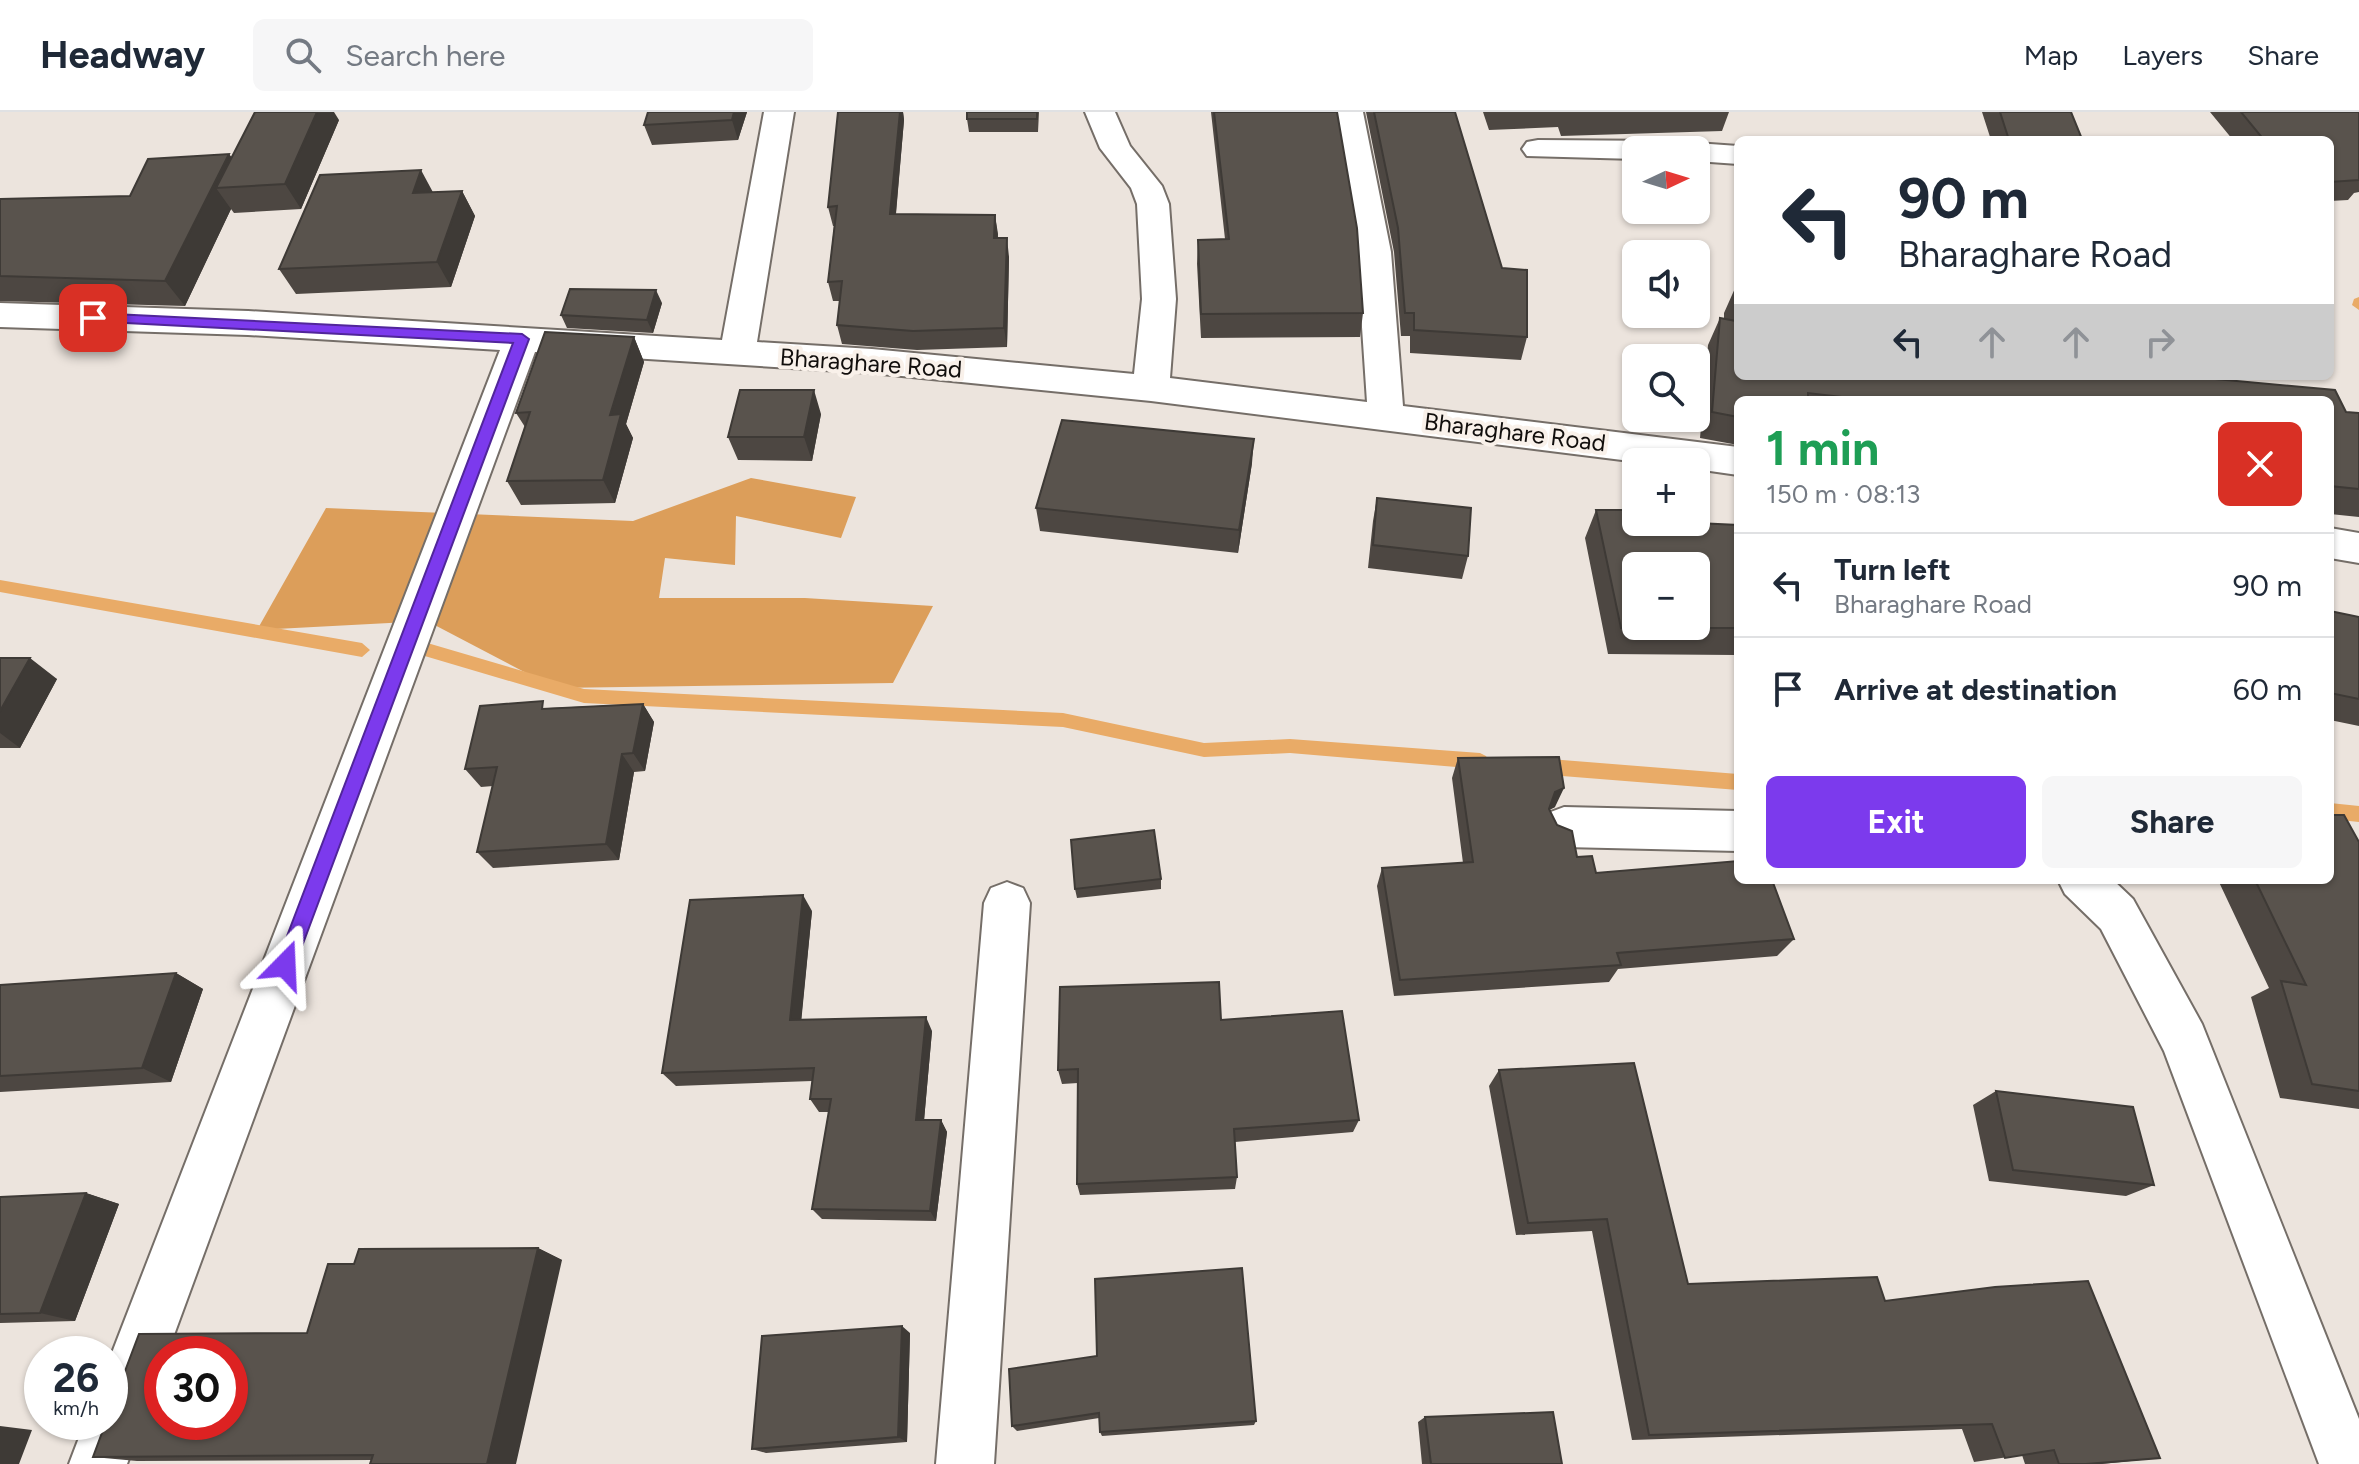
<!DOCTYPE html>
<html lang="en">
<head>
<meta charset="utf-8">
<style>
	:root { --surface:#fff; --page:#f6f6f7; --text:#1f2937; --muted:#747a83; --line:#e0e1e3; --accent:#7c3aed }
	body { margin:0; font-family:Figtree,sans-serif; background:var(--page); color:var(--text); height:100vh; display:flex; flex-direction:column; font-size:30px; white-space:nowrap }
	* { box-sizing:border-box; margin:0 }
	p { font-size:26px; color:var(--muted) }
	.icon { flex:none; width:44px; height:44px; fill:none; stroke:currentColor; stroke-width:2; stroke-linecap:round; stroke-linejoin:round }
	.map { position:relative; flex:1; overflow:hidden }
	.side { position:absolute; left:1734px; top:284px; width:600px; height:488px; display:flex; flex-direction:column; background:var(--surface); border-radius:12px; box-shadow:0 2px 6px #0004 }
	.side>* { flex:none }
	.guide { position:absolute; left:1734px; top:24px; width:600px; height:244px; border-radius:12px; box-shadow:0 2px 6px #0004; background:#fff; color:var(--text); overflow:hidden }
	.needle { width:52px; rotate:86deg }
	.buttons { position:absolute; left:1622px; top:24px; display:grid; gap:16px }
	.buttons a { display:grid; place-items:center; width:88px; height:88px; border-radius:12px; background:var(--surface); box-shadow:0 2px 6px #0004; font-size:40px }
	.speed { position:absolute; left:24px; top:1224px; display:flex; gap:16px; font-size:40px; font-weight:700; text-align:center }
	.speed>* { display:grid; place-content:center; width:104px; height:104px; border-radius:50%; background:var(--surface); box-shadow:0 2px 6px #0004; line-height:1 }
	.speed small { font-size:20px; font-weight:400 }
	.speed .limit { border:12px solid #d22; background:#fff; color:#111 }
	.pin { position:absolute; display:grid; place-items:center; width:68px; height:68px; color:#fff; margin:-34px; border-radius:16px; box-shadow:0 4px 12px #0006 }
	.me { position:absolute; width:88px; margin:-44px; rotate:21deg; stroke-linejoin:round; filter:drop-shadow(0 0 6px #0008) }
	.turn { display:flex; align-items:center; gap:28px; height:168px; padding:0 32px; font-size:36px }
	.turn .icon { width:104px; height:104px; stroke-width:2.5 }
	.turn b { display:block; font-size:56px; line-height:68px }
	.lanes { display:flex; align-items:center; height:76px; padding:0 32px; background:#0003; justify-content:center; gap:40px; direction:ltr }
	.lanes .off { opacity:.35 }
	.round { display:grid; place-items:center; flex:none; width:84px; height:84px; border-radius:12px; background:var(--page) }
	.overview { display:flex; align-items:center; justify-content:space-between; height:136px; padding:0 32px }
	h1 { font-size:48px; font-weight:700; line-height:60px; color:#1e9e55 }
	.cta { display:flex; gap:16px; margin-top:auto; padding:16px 32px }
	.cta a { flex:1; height:92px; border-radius:12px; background:var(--accent); color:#fff; font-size:32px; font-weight:700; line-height:92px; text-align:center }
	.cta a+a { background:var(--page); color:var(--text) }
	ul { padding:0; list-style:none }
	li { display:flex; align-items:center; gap:24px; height:104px; padding:0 32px; border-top:2px solid var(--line) }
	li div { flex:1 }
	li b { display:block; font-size:30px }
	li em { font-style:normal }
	header { display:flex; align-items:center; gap:48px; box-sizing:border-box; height:112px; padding:0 40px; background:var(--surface); border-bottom:2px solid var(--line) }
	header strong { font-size:38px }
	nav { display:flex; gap:44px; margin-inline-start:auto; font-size:28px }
	.search { width:560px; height:72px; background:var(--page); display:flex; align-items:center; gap:20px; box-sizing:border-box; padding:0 28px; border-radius:12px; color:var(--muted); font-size:30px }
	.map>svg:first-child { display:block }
	.forest { fill:#dc9e5a }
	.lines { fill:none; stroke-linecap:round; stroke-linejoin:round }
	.stream { fill:#e9ab67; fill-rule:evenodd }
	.minor-casing { stroke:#756e68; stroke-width:4 }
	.minor { fill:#fff; fill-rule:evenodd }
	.wall { fill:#4d4742 }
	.shaded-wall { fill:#3e3a36 }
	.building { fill:#59534d; stroke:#3e3a36; stroke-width:2; fill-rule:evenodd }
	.route { fill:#7c3aed; stroke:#51269a; stroke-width:2 }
	.labels { text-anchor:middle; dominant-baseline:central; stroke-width:8; stroke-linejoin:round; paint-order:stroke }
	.street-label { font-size:24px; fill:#110e0c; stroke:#f9f1ea }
</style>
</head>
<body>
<header>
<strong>Headway</strong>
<div class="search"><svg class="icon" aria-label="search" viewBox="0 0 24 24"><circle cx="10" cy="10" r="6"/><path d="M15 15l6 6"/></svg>Search here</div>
<nav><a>Map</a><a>Layers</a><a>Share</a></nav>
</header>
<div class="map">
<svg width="2359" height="1352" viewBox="0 0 2359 1352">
	<rect width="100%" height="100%" fill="#ece4dd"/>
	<path class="forest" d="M751,366l105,19 -15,41 -105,-22 -1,49 -70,-7 -6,40h146l128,8 -40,77 -338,5 -128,-67 -170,9 69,-122 307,13z"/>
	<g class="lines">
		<path class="stream" d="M2359,185v13l-7,-5 2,-6z
			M0,468l362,63 8,7 -8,7 -362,-65z
			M424,530l160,47 479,24 141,30 86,-4 190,14 6,3 3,5 -3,5 -6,3 -190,-16 -86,4 -141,-30 -479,-24 -166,-49 -2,-5z
			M1537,646l201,16v16l-201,-16 -6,-3 -3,-5 3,-5z
			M2330,691l29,3v16l-29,-3z"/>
		<defs>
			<path id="minor" d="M764,0h30l-37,230 115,7 262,25 8,-75 -5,-95 -6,-16 -31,-40 -15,-36h30l15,34 32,40 7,18 7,95 -6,79 197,24 -10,-150 -24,-140h30l28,140 12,154 335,41v28l-42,-6v-7h-58l-487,-61 -279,-28 -337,-21 -368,1002h-5v14l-35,96h-58l16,-42h25v-64l390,-1008 -252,-15 -248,-8v-24l248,8 474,29z
				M1538,28l132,1 14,6 12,-4 42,3v18l-42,-3v-11h-60v9l-109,-3 -5,-7 5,-7z
				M2330,416l29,5v30l-29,-5z
				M1564,695l174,4v40l-174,-4 -16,-6 -6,-14 6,-14z
				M2058,768h55l20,19 69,125 157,395v45h-40l-155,-413 -63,-122 -36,-35z
				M1007,770l16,6 7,15 -36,561h-58l48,-561 7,-15z"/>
		</defs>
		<use href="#minor" class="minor-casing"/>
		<use href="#minor" class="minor"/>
	</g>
	<path class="wall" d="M648,0h99l-9,28 -86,5 -8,-20z
		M838,0h65l1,8 -8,94 99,1 3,23 11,19 -2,90 -90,3 -75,-6 -5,-19 3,-24h-7l-5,-19 6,-56h-1l-5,-19z
		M1039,0l-1,20h-69l-2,-13z
		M1211,0h126l26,201 -3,24 -159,1 -4,-74 1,-24 27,-1z
		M1366,0h89l47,156 25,69 -6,23 -111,-7v-17h-9l-7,-84z
		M1483,0h246l-7,19 -161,5 -3,-9 -69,3z
		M1982,0h89l11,27 -91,1z
		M2210,0h149v80l-5,1 -6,7 -18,1v-61h-97z
		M339,8l-38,89 -67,4 -3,-4 -46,97 -185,-5v-102l130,-3 99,-42 3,4z
		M462,79l13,25 -24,71 -155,7 -17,-25 154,-77z
		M1736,174h2v90h445l152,14 11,22 13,1v104l-29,-3v-114h-592v45l-38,-7 8,-93 12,-27 4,1v-6z
		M662,191l-9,30 -86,-5 -6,-13z
		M634,225l10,25 -18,62 7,14 -18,65 -94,2 -14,-24 18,-54 -9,-14z
		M821,302l-9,47 -74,-1 -10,-23z
		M1252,351l-14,90 -198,-22 -4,-23z
		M1377,386l91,58 -6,23 -94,-11 5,-47z
		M1596,398l101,13 41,2v147l-3,-17 -127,-1 -23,-116z
		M2330,499l29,6v109l-29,-6z
		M0,546l57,21 -37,69h-20z
		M643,592l11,18 -9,49 -11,1 -15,88 -126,8 -16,-16 16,-66 -12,1 -16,-18 83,-61z
		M1458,646l97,49 -6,3 8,15 20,32 19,16 198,66 -17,17 -159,13 -9,13 -215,14 -17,-110 5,-18 81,-5 -11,-85z
		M2359,730v267l-79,-11 -29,-101 18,-9 -51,-108h112z
		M1161,767v10l-84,9 -2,-9z
		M812,799l-11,109 131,11 -8,89h17l6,12 -11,89 -114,-2 -10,-10 17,-97h-10l-9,-13 2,-18 -136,5 -14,-13z
		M176,861l27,16 -32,93 -171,10v-107z
		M1221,908l138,100 -6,12 -118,10 2,35 -2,12 -155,6 -3,-11 1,-101 -16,1 -4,-14z
		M1499,958l189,214 197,17 275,157 -58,6h-77l-3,-9 -48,7 -12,-33 -330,11 -40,-209 -76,4 -27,-149z
		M1996,979l158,94 -28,11 -137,-15 -16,-76z
		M86,1081l33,11 -44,117 -75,2v-126z
		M538,1136l24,12 -190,200 -235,1 -44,-4 214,-124 47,-69z
		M910,1221l-3,109 -141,11 -14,-4z
		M1009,1257l247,52 -2,4 -152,11 -2,-4 -1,-14 -82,13 -5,-5z
		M1425,1305l137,47h-140l-4,-42z"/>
	<path class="shaded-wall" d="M317,0h17l5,8 -38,89 -16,-25z
		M734,0h13l-9,28 -6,-20z
		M900,0h3l1,8 -10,114 -4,-20z
		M229,42l17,25 -30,9 15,21 -46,97 -20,-25z
		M421,58l14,26 -22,-3z
		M462,79l13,25 -24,71 -14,-25z
		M995,103l3,19 -1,23 -3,-19z
		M1007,126l2,19 -2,90 -3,-19z
		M656,178l6,13 -9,30 -6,-13z
		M634,225l10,25 -18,62 7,14 -18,65 -12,-23 7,-65z
		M814,278l7,24 -9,47 -8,-24z
		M1254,327l-2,24 -14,90 1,-23z
		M30,546l27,21 -37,69 -20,-15v-22z
		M643,592l11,18 -9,49 -12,-18z
		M622,642l12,18 -15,88 -13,-16z
		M1564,676l-9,19 -10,5 10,-20z
		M803,783l9,16 -12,123 -10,-14z
		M176,861l27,16 -32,93 -29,-14z
		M926,905l6,14 -9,101 -7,-12z
		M941,1008l6,12 -11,89 -6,-10z
		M86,1081l33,11 -44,117 -35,-8z
		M538,1136l24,12 -46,204h-29z
		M902,1214l8,7 -3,109 -9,-5z
		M0,1314l32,4 -13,34h-19z"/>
	<path class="building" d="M255,0h62l-32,72 -69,4z
		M648,0h86l-2,8 -88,5z
		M838,0h62l-10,102 105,1 -1,23h13l-3,90 -91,3 -76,-6 5,-44 -14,1 9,-76 -9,1z
		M967,0h70v7h-70z
		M1214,0h123l20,116 6,85 -162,1 -3,-74 31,-1z
		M1374,0h81l47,156 25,2v67l-113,-7v-17h-9l-7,-85z
		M2000,0h71l11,27 -73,1z
		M2241,0h118v68l-29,2v-42h-66z
		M229,42l-64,127 -165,-5v-77l130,-3 18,-37z
		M421,58l-8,23 49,-2 -25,71 -158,7 41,-94z
		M1736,174h2v90h445l152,14 11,22 13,1v76l-29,-3v-86h-462l-60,-7v7h-70v17l-26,-5 8,-94 16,3z
		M570,177l86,1 -9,30 -86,-5z
		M545,220l89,5 -24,78 11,-1 -18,66 -96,1 23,-69 -14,1z
		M740,278h74l-10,47h-76z
		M1062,308l192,19 -15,91 -203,-22z
		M1377,386l94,10 -3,48 -95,-11z
		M1596,398h40v12h60v-4l1,5 41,2v103h-117zM1636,454h60v60h-60z
		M2330,499l29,6v82l-29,-6z
		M0,546h30l-30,53z
		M543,589l-1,8 101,-5 -10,49 -11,1 -16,90 -129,8 20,-85 -32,2 15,-63z
		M1559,645l5,31 -9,4 -6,17 8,16 15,6 5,26 15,-1 4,17 142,-12v19h34l22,59 -177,14 4,12 -221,15 -18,-112 91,-6 -15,-104z
		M2330,703h14l15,27v249l-47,-7 -31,-103 25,4 -51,-105h75z
		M1154,718l7,49 -86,10 -4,-49z
		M803,783l-13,125 136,-3 -10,103h25l-11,91 -118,-2 19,-110h-21l4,-31 -152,5 28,-173z
		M176,861l-34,95 -142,8v-91z
		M1219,870l2,38 121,-9 17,109 -125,9 3,48 -160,7 1,-115 -20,1 2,-83z
		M1634,951l54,221 189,-7 8,24 110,-14 93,-6 72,177 -74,6h-27l-5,-14 -49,8 -13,-34 -343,11 -42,-216 -79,4 -29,-153z
		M1996,979l137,16 21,78 -141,-15z
		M86,1081l-46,120 -40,1v-117z
		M538,1136l-51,216h-117l3,-9 -280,2 13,-35h4v-11l29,-77 168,-1 21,-69h26l5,-15zM162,1242h68v68h-68z
		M1242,1156l14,153 -156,11 -1,-19 -87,13 -3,-57 88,-13 -2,-77z
		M902,1214l-4,111 -146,12 10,-113z
		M1553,1300l9,52h-131l-6,-47z"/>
	<path class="route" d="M93,201l429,21 7,5 -234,626 -10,9 -9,-9 237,-622 -425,-22v-7z"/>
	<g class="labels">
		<g class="street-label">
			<text transform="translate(871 251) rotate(4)">Bharaghare Road</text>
			<text transform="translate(1515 320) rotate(7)">Bharaghare Road</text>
		</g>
	</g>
</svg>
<div class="buttons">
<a><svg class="needle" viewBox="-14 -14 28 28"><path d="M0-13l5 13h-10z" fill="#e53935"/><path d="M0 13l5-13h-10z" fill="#747a83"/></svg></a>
<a><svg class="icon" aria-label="sound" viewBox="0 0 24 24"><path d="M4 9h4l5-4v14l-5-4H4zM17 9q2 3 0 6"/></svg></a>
<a><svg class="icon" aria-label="search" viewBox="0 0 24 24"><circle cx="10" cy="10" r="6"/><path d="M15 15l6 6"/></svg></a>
<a>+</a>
<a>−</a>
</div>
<div class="speed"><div>26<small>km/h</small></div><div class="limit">30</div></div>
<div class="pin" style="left:93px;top:206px;background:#d93025"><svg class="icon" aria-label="arrive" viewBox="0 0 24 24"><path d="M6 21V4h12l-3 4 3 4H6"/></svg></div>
<svg class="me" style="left:285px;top:853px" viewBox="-20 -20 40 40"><path d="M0-17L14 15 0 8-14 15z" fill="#7c3aed" stroke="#fff" stroke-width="4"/></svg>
<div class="guide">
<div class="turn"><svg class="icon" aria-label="left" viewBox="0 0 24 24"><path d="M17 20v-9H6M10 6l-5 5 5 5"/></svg><div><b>90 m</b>Bharaghare Road</div></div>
<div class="lanes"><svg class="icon" aria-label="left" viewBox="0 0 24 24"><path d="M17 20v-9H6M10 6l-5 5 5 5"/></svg><svg class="icon off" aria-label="ahead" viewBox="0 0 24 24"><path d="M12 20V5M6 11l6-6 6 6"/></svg><svg class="icon off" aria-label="ahead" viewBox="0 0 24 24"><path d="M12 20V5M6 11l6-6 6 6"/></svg><svg class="icon off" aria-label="right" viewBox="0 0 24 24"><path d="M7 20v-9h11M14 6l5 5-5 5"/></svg></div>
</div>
<section class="side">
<div class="overview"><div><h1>1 min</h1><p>150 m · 08:13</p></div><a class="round" style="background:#d93025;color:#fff"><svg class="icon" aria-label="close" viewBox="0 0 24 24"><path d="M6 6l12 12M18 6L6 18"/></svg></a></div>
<ul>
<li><svg class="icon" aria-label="left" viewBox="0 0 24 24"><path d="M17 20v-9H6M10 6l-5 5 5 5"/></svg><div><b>Turn left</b><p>Bharaghare Road</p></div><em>90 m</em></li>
<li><svg class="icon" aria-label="arrive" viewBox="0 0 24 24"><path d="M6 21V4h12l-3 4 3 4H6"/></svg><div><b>Arrive at destination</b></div><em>60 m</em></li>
</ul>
<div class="cta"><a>Exit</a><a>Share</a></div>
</section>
</div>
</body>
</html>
